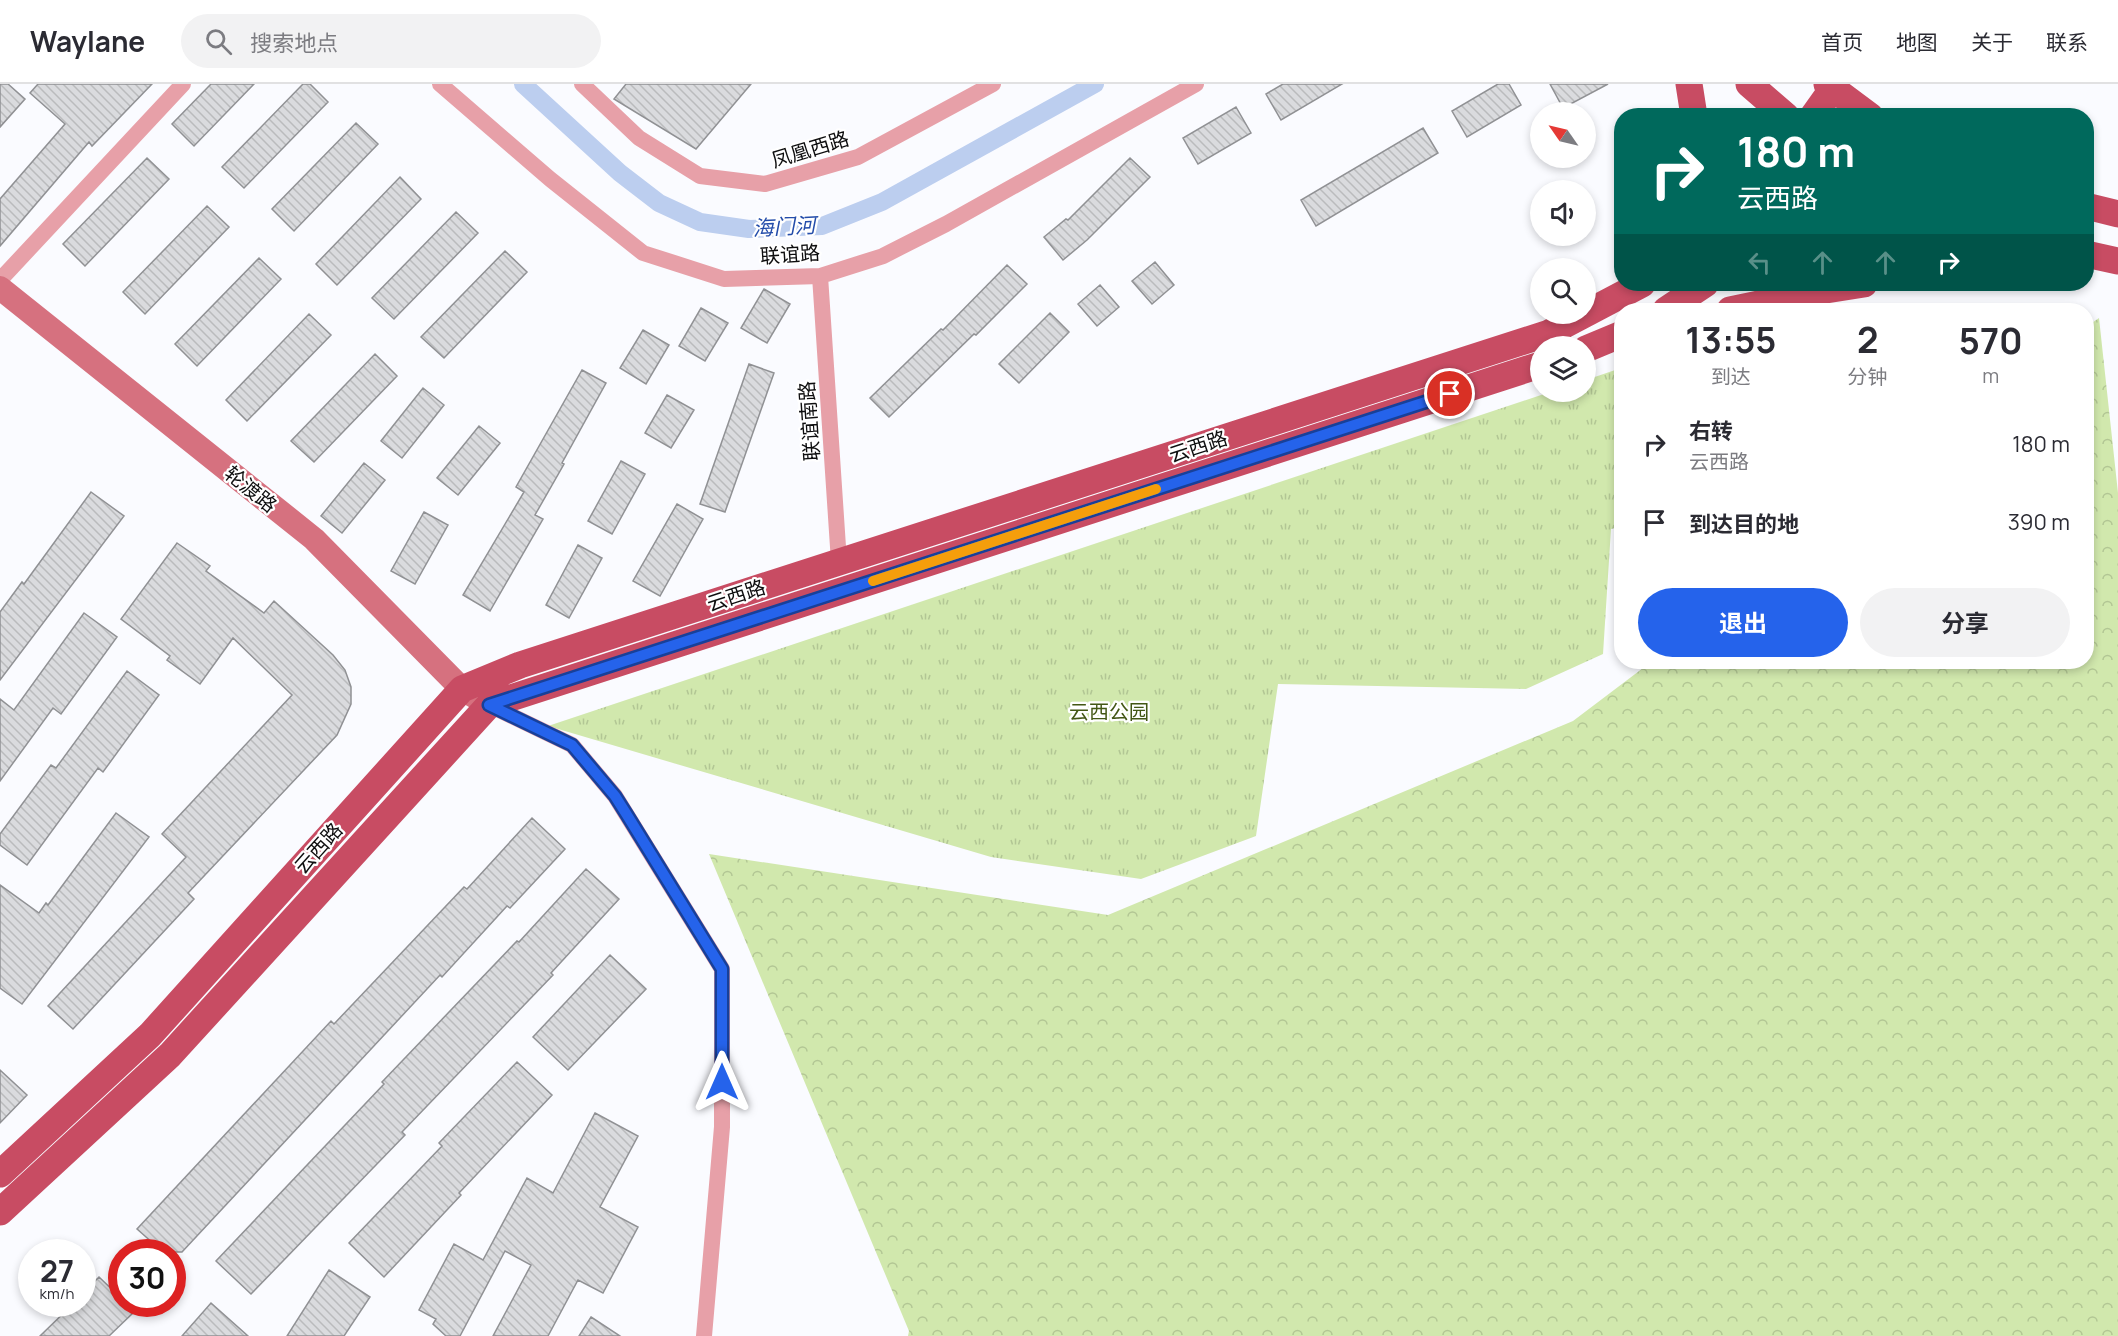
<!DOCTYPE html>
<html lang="zh">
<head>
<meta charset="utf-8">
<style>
	:root { --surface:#fff; --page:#f2f2f3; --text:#2b2b33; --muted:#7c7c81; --line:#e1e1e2; --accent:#2563eb }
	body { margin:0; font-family:Manrope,"Noto Sans SC",sans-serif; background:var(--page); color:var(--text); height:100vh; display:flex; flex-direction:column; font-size:22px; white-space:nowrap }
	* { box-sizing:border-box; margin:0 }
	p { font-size:20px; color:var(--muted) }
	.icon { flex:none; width:33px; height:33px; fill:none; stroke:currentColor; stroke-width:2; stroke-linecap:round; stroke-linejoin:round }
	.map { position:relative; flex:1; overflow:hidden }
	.side { position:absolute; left:1614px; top:219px; width:480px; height:366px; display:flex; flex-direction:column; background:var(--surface); border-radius:24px; box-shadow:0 3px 9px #0003 }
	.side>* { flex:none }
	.guide { position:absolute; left:1614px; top:24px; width:480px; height:183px; border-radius:24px; box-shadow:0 3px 9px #0003; background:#00695c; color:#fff; overflow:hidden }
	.needle { width:39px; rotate:304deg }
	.tools { position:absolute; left:1530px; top:18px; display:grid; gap:12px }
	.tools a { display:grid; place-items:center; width:66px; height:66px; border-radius:50%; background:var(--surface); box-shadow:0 3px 9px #0003; font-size:30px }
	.speed { position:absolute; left:18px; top:1155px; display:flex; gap:12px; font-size:30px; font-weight:700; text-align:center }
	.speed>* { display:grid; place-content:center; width:78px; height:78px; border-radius:50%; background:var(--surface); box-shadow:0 3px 9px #0003; line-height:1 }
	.speed small { font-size:15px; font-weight:400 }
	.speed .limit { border:9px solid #d22; background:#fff; color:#111 }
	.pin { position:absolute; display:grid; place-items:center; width:51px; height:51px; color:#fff; margin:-26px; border:3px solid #fff; border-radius:50%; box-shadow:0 2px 6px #0007 }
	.me { position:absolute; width:66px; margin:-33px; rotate:0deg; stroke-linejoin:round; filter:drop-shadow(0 0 4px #0008) }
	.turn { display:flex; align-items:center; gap:21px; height:126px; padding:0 24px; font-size:27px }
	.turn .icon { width:78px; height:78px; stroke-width:2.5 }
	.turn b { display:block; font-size:42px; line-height:51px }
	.lanes { display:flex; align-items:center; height:57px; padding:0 24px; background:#0003; justify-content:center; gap:30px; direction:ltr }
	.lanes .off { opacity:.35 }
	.eta { display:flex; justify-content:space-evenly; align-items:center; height:102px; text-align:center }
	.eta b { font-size:36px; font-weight:700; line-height:42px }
	.action { display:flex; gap:12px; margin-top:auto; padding:12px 24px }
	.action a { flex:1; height:69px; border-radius:36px; background:var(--accent); color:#fff; font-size:24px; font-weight:700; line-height:69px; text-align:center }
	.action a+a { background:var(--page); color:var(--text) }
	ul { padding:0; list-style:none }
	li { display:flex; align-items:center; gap:18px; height:78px; padding:0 24px }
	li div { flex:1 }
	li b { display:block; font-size:22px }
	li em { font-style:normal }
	header { display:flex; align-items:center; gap:36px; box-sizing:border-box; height:84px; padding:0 30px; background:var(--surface); border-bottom:2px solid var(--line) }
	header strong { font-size:28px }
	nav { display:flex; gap:33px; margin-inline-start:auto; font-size:21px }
	.search { width:420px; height:54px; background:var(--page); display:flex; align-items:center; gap:15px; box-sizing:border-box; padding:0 21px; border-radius:33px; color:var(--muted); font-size:22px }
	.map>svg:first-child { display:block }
	.forest { fill:url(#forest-crowns) }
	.park { fill:url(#park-tufts) }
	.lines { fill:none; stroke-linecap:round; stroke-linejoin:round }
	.canal { stroke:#bcceef; stroke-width:18 }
	.building { fill:url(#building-back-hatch); stroke:#909194; stroke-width:1.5 }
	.minor { stroke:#e7a0a8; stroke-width:16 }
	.secondary { stroke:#d6717f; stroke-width:24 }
	.primary { stroke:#c84c63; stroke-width:27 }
	.route-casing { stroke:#184099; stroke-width:15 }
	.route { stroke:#2563eb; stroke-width:10 }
	.slow { stroke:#f59e0b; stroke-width:10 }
	.labels { text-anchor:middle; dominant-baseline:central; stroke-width:4.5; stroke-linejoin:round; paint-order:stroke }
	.street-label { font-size:20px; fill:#0e0e0f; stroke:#fff }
	.park-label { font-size:20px; fill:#435715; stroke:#fff }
	.water-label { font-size:21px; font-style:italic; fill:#244daa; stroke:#fff }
</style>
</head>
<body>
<header>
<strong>Waylane</strong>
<div class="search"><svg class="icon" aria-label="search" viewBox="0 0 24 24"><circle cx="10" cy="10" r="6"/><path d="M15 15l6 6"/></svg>搜索地点</div>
<nav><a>首页</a><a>地图</a><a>关于</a><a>联系</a></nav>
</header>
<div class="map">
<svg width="2118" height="1252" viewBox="0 0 2118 1252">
	<defs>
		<pattern id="forest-crowns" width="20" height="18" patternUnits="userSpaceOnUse" patternTransform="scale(1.5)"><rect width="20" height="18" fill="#d1e8ad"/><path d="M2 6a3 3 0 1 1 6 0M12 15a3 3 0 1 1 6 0" fill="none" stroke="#b2c694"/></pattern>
		<pattern id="park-tufts" width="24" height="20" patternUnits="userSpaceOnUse" patternTransform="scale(1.5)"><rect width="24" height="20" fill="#d1e8ad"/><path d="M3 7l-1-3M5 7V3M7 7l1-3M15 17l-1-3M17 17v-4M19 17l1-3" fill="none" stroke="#b2c694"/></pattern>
		<pattern id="building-back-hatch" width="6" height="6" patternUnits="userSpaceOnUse" patternTransform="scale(1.5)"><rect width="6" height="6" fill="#dadbde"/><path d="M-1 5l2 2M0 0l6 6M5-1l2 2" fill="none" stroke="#babbbd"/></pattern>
	</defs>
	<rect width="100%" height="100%" fill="#fafbff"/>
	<path class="forest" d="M2099,234l19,175v843h-1210l1,-5 -200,-477 399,61 465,-194 78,-59h435v-335z"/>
	<path class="park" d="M1621,284v159l-10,2 -8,125 -77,35 -248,-5 -22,152 -115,43 -150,-22 -443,-131 1002,-334h36v-12z"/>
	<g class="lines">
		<path class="canal" d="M523,0l97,89 39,30 41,19 49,7 73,-3 60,-24 213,-118"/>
	</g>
	<path class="building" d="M0,0h8l17,15 -25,28z
		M38,0h114l-60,62 -3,-4 -89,104v-47l65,-75 -35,-31z
		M211,0h43l-60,62 -22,-22z
		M303,0h7l18,18 -84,86 -22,-21z
		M626,0h125l-55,65 -82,-50z
		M1283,0h59l-61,36 -15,-26z
		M1498,0h11l12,21 -54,32 -15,-26z
		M1550,0h58l-45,24z
		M1236,23l15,26 -53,31 -15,-26z
		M356,39l22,21 -84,87 -22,-22z
		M1423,44l15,25 -122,73 -15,-26z
		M147,74l22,21 -84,87 -22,-22z
		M1130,74l20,19 -63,63 -24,20 -19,-23 22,-18 2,1z
		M400,93l21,22 -84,86 -21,-21z
		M207,122l22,21 -84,87 -22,-22z
		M456,128l22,21 -84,86 -22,-21z
		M505,167l22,21 -83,86 -23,-21z
		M259,174l22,21 -84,87 -22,-22z
		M1155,178l19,23 -22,19 -20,-23z
		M1007,181l20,19 -51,51 -2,-1 -85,83 -19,-19 71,-69 2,1z
		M1100,201l19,22 -22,19 -19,-22z
		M764,205l26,15 -23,39 -26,-15z
		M701,224l27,15 -23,38 -26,-15z
		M1050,229l19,19 -50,51 -20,-19z
		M309,230l22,21 -84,86 -21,-21z
		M643,246l26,15 -23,39 -26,-16z
		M375,270l22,22 -83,86 -23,-21z
		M749,280l25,9 -49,139 -25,-8z
		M582,286l24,13 -44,80 2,1 -29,51 8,4 -53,92 -27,-16 61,-103 -8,-5z
		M423,304l21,17 -42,53 -21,-17z
		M667,311l27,15 -23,38 -26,-15z
		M479,342l21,17 -42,52 -21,-17z
		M621,377l24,13 -33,60 -24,-13z
		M364,379l21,17 -43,53 -21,-17z
		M91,408l33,24 -124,164v-68l22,-30 2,2z
		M677,420l26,15 -43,77 -27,-15z
		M424,428l24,13 -33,59 -24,-13z
		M177,459l33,23 -4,5 58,42 10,-12 59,54 12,15 6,17v17l-14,31 -149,158 6,6 -121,130 -25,-23 138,-149 -24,-23 130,-139 -59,-57 -33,46 -33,-24 3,-4 -49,-37z
		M578,461l24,13 -33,60 -23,-13z
		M84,529l33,24 -56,77 -8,-6 -53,73v-82l14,11z
		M127,587l32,24 -56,77 -5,-4 -71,97 -27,-20v-11l51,-69 5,3z
		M116,729l33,24 -127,167 -22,-16v-103l39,28 7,-10 2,2z
		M532,734l33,31 -55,59 -3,-2 -65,71 -2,-2 -258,277h-19l-26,-23 194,-208 3,3 130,-137 3,2z
		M586,785l33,30 -68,74 2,2 -151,157 3,3 -154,159 -35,-33 168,-177 -2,-2 135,-141 2,1z
		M610,871l36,34 -78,81 -35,-33z
		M517,978l35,33 -93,98 2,2 -77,82 -35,-34 93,-97 -3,-3z
		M0,986l27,25 -27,28z
		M595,1029l43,23 -38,71 38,20 -35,66 -25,-13 -30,56h-55l38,-71 -26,-14 -45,85h-14l-13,-12 3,-5 -17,-9 35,-66 29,16 44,-82 26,15z
		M329,1186l41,27 -26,39h-57z
		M99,1193l23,22v5h4l8,8 -25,24h-69l33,-32h9v-10z
		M211,1219l37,33h-66z
		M591,1233l29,19h-41z"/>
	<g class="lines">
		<path class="minor" d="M440,0l110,95 93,74 81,26 96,-3 63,-20 63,-32 250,-140
			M582,0l57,54 61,38 65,8 93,-27 135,-73
			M820,192l19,286
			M0,196l183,-196
			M489,621l83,40 43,51 107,173v158l-18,209"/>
		<path class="secondary" d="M0,204l314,251 148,150 27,16"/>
		<path class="primary" d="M1689,0l5,32
			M1749,0l37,32
			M1827,0l43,32
			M1813,32l20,-28
			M2086,122l32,8
			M2086,170l32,7
			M1666,226l39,-26
			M1730,226l96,-20 38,-6
			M1586,265l36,-15
			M0,1090l150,-139 312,-346 58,-24 1029,-332 93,-49
			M0,1128l170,-157 319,-350 1051,-340"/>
	</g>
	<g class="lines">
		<defs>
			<path id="route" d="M722,998v-113l-95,-154 -12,-19 -43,-51 -83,-40 961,-311"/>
		</defs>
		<use href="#route" class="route-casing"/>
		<use href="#route" class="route"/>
		<path class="slow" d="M873,497l283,-92"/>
	</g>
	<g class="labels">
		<g class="street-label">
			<text transform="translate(810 65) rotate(-17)">凤凰西路</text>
			<text transform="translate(790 170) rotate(-4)">联谊路</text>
			<text transform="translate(809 337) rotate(-94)">联谊南路</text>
			<text transform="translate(1198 362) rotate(-18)">云西路</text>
			<text transform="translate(251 405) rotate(39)">轮渡路</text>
			<text transform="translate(736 511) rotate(-18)">云西路</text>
			<text transform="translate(318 764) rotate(-48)">云西路</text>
		</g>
		<g class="park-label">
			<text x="1109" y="627">云西公园</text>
		</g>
		<g class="water-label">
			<text transform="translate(784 142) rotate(-3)">海门河</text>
		</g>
	</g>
</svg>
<div class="tools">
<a><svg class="needle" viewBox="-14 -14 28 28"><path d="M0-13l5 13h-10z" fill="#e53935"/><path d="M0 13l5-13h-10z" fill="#7c7c81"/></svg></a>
<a><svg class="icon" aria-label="sound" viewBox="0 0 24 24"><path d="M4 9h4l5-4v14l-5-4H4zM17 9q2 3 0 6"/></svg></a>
<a><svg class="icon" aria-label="search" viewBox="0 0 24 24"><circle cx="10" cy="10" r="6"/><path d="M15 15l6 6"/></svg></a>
<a><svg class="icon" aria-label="layers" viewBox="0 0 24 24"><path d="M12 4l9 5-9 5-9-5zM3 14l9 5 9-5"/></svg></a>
</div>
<div class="speed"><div>27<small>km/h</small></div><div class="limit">30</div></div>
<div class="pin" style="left:1450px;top:310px;background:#d93025"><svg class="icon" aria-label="arrive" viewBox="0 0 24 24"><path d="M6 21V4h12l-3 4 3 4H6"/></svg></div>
<svg class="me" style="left:722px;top:998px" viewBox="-20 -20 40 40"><path d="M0-17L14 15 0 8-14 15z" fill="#2563eb" stroke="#fff" stroke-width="4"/></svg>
<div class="guide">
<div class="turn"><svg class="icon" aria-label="right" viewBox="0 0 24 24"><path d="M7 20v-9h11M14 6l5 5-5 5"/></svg><div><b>180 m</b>云西路</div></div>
<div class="lanes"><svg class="icon off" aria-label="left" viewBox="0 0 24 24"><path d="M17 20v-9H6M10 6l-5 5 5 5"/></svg><svg class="icon off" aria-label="ahead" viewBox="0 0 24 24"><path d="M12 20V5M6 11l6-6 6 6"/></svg><svg class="icon off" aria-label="ahead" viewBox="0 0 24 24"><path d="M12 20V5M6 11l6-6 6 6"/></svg><svg class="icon" aria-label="right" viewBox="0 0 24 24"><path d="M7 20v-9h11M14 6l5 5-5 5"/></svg></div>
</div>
<section class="side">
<div class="eta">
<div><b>13:55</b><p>到达</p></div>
<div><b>2</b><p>分钟</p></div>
<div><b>570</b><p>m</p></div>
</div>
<ul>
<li><svg class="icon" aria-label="right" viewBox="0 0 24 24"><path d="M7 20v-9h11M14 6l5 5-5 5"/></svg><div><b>右转</b><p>云西路</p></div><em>180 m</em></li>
<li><svg class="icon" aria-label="arrive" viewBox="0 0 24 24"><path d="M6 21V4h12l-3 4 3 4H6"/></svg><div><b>到达目的地</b></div><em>390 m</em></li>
</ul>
<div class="action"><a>退出</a><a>分享</a></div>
</section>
</div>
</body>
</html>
